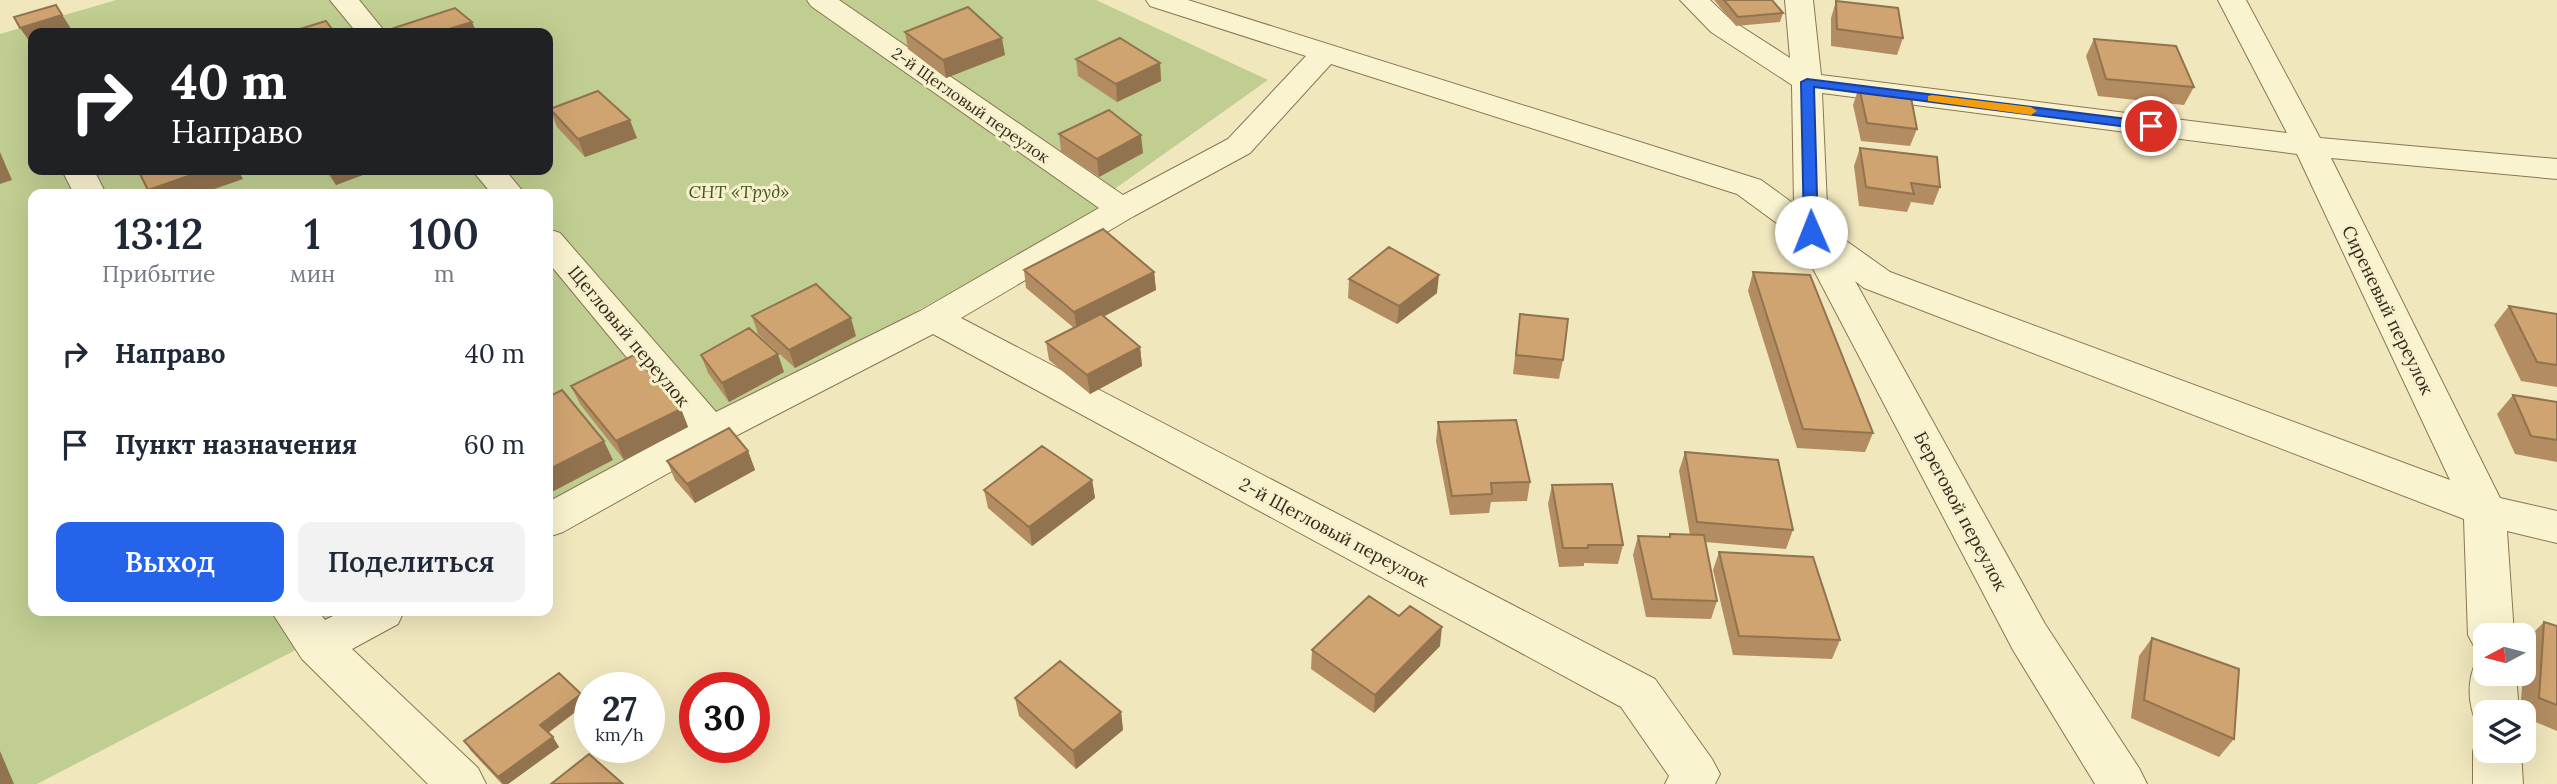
<!DOCTYPE html>
<html lang="ru">
<head>
<meta charset="utf-8">
<style>
	:root { --surface:#fff; --page:#f2f2f3; --text:#1f2937; --muted:#747a83; --accent:#2563eb }
	body { margin:0; font-family:Lora,serif; background:var(--page); color:var(--text); height:100vh; display:flex; flex-direction:column; font-size:26px; white-space:nowrap }
	* { box-sizing:border-box; margin:0 }
	p { font-size:23px; color:var(--muted) }
	.icon { flex:none; width:38px; height:38px; fill:none; stroke:currentColor; stroke-width:2; stroke-linecap:round; stroke-linejoin:round }
	.map { position:relative; flex:1; overflow:hidden }
	.side { position:absolute; left:28px; top:189px; width:525px; height:427px; display:flex; flex-direction:column; background:var(--surface); border-radius:14px; box-shadow:0 7px 28px #0002 }
	.side>* { flex:none }
	.guide { position:absolute; left:28px; top:28px; width:525px; height:147px; border-radius:14px; box-shadow:0 7px 28px #0002; background:#202124; color:#fff; overflow:hidden }
	.needle { width:46px; rotate:263deg }
	.buttons { position:absolute; left:2473px; top:623px; display:grid; gap:14px }
	.buttons a { display:grid; place-items:center; width:63px; height:63px; border-radius:14px; background:var(--surface); box-shadow:0 7px 28px #0002; font-size:35px }
	.speed { position:absolute; left:574px; top:672px; display:flex; gap:14px; font-size:35px; font-weight:700; text-align:center }
	.speed>* { display:grid; place-content:center; width:91px; height:91px; border-radius:50%; background:var(--surface); box-shadow:0 7px 28px #0002; line-height:1 }
	.speed small { font-size:18px; font-weight:400 }
	.speed .limit { border:10px solid #d22; background:#fff; color:#111 }
	.pin { position:absolute; display:grid; place-items:center; width:60px; height:60px; color:#fff; margin:-30px; border:4px solid #fff; border-radius:50%; box-shadow:0 2px 7px #0007 }
	.me { position:absolute; width:77px; margin:-38px; rotate:359deg; stroke-linejoin:round; filter:drop-shadow(0 0 5px #0008) }
	.turn { display:flex; align-items:center; gap:24px; height:147px; padding:0 28px; font-size:32px }
	.turn .icon { width:91px; height:91px; stroke-width:2.5 }
	.turn b { display:block; font-size:49px; line-height:60px }
	.eta { display:flex; justify-content:space-evenly; align-items:center; height:119px; text-align:center }
	.eta b { font-size:42px; font-weight:600; line-height:49px }
	.action { display:flex; gap:14px; margin-top:auto; padding:14px 28px }
	.action a { flex:1; height:80px; border-radius:14px; background:var(--accent); color:#fff; font-size:28px; font-weight:600; line-height:80px; text-align:center }
	.action a+a { background:var(--page); color:var(--text) }
	ul { padding:0; list-style:none }
	li { display:flex; align-items:center; gap:21px; height:91px; padding:0 28px }
	li div { flex:1 }
	li b { display:block; font-size:26px }
	li em { font-style:normal }
	.map>svg:first-child { display:block }
	.green { fill:#c0ce91; fill-rule:evenodd }
	.lines { fill:none; stroke-linecap:round; stroke-linejoin:round }
	.minor-casing { stroke:#897755; stroke-width:2 }
	.minor { fill:#faf3d0; fill-rule:evenodd }
	.wall { fill:#b38d61 }
	.shaded-wall { fill:#92734f }
	.building { fill:#d0a471; stroke:#92734f; stroke-width:2 }
	.route { fill:#2563eb; stroke:#184099; stroke-width:2 }
	.slow { fill:#f59e0b }
	.labels { text-anchor:middle; dominant-baseline:central; stroke-width:6; stroke-linejoin:round; paint-order:stroke }
	.far-street-label { font-size:16px; fill:#372c1b; stroke:#f7f0cd }
	.park-label { font-size:18px; font-style:italic; fill:#415520; stroke:#f7f0cd }
	.street-label { font-size:18px; fill:#372c1b; stroke:#f7f0cd }
</style>
</head>
<body>
<div class="map">
<svg width="2557" height="784" viewBox="0 0 2557 784">
	<rect width="100%" height="100%" fill="#f0e7bd"/>
	<path class="green" d="M116,0h980l172,80 -152,108 -14,21 -554,305v-320h-515v417h338l-334,173h-37v-750zM33,33h515v137h-515z"/>
	<g class="lines">
		<defs>
			<path id="minor" d="M330,0h29l27,33h-29z
				M807,0h32l284,195 105,-56 78,-83 -156,-50 -4,-6h42l573,180 33,24 -2,-119 -81,-53 -31,-32h30l21,20 59,38 -5,-58h28l8,75 466,58 -69,-133h28l74,138 237,21v20l-226,-21 169,340 57,13v32l-50,-12 7,104h-29v16l-10,-3 -7,-13 -4,-116 -600,-231 -9,-7 190,343 94,144 8,16h-52l-82,-134 -216,-412 -60,-44 -406,-130 -81,89 -116,63 -173,102 694,361 57,80 8,15 -5,10h-50l4,-8 -48,-69 -688,-373 -209,108 -161,90 -15,5v-35l137,-74 -137,-166v-33l12,4 156,179 204,-101 179,-103 -288,-202zM1822,93l475,61 153,326 -560,-208 -62,-44z
				M62,170h32l12,24h-32z
				M472,170h33l20,24h-33z
				M271,611h47l7,9 18,-9h61l-6,13 -46,25 126,119 8,16h-58l-126,-125z
				M2485,657v17h31l3,38h-34v17l-7,-3c-10,-20 -12,-45 -1,-66z
				M2485,734v17h36l2,33h-50v-33l7,-15z"/>
		</defs>
		<use href="#minor" class="minor-casing"/>
		<use href="#minor" class="minor"/>
	</g>
	<path class="wall" d="M1714,0h58l11,13 -3,9 -44,4z
		M1836,1l67,37 -6,17 -66,-9v-28z
		M905,32l100,23 -59,23 -38,-29z
		M2094,39l100,48 -10,18 -86,-9 -12,-40z
		M1076,59l84,4 1,18 -44,21 -39,-26z
		M1859,87l58,42 -7,17 -49,-5 -8,-36z
		M550,109l87,29 -52,19 -28,-30z
		M1059,134l84,19 -44,24 -38,-26z
		M1860,148l80,39 -7,18 -22,-3 -4,10 -48,-6 -5,-40z
		M325,170h51l-40,15z
		M1024,270l130,2 2,18 -52,26 36,31 2,19 -52,28 -41,-34 -3,-18 28,-14 -48,-40z
		M1753,272l120,161 -8,19 -68,-4 -49,-157z
		M1349,279l88,14 -40,31 -49,-26z
		M2509,306l48,8v73l-36,-6 -27,-56z
		M1520,314l43,46 -4,19 -46,-5z
		M752,316l104,20 -61,32 -37,-34z
		M701,355l83,17 -55,30 -21,-29z
		M571,386l110,23 7,18 -64,33 -44,-56z
		M2513,395l44,7v60l-42,-8 -18,-40z
		M1438,422l92,60 -3,19 -36,1 -2,11 -39,2 -14,-74z
		M748,451l7,19 -60,33 -20,-23 -8,-19z
		M1685,452l108,78 -7,19 -81,-7 12,59 -6,18 -65,-2 -13,-62 5,-19 31,1 1,-3 20,1 -11,-64z
		M1092,480l3,18 -63,48 -44,-38 -4,-18z
		M1552,485l71,60 -5,19 -34,-1v3l-25,1 -11,-63z
		M1719,552l121,88 -8,19 -99,-4 -20,-85z
		M2544,622l13,4v105l-33,-14v-5h-4l6,-72z
		M2152,638l82,101 -15,18 -88,-39 8,-62z
		M1440,646l-66,67 -63,-44 1,-19z
		M1015,698l106,14 2,18 -47,39 -57,-53z
		M586,704l-38,29 11,14 -51,37h-6l-31,-33 -7,-10z"/>
	<path class="shaded-wall" d="M56,5l17,27 -40,1v11l-1,1 -12,-17z
		M472,22l5,11h-41z
		M1002,38l3,17 -59,23 -3,-18z
		M1160,63l1,18 -44,21 -1,-18z
		M630,120l7,18 -52,19 -7,-18z
		M1141,135l2,18 -44,24 -2,-18z
		M0,152l12,28 -12,4z
		M206,170h32l5,9 -43,15h-49l-3,-4z
		M328,170h48l-40,15z
		M1154,272l2,18 -79,40 -3,-18z
		M1439,275l-2,18 -40,31 2,-18z
		M851,318l5,18 -61,32 -6,-18z
		M1140,347l2,19 -52,28 -3,-19z
		M778,354l6,18 -55,30 -7,-19z
		M681,409l7,18 -64,33 -8,-19z
		M604,441l9,19 -65,34v-24z
		M748,451l7,19 -60,33 -8,-19z
		M1092,480l3,18 -63,48 -3,-19z
		M1442,627l-2,19 -66,67 1,-18z
		M581,694l5,10 -40,30 -6,-9z
		M1121,712l2,18 -47,39 -3,-18z
		M553,737l6,10 -51,37h-5l-5,-7z
		M0,751l14,33h-14z"/>
	<path class="building" d="M1724,0h48l11,13 -45,4z
		M1836,1l62,7 5,30 -66,-9z
		M56,5l6,10 -42,13 -6,-11z
		M968,7l34,31 -59,22 -38,-28z
		M455,8l17,14 -36,11h-37l-5,-5z
		M326,21l9,12h-48z
		M1120,38l40,25 -44,21 -40,-25z
		M2094,39l82,7 18,41 -88,-8z
		M1859,87l51,5 7,37 -50,-6z
		M598,91l32,29 -52,19 -28,-30z
		M1109,110l32,25 -44,24 -38,-25z
		M1860,148l77,9 3,30 -29,-4 3,11 -48,-7z
		M138,170h68l-58,20z
		M1103,229l51,43 -80,40 -50,-42z
		M1389,247l50,28 -40,31 -50,-27z
		M1753,272l57,3 63,158 -70,-4z
		M816,284l35,34 -62,32 -37,-34z
		M2509,306l48,8v51l-20,-3z
		M1101,314l39,33 -53,28 -41,-33z
		M1520,314l48,5 -5,41 -47,-5z
		M749,328l29,26 -56,29 -21,-28z
		M634,355l47,54 -65,32 -45,-55z
		M562,390l42,51 -56,29v-73z
		M2513,395l44,7v38l-26,-4z
		M1516,420l14,62 -39,1 1,11 -40,2 -14,-74z
		M729,428l19,23 -61,33 -20,-23z
		M1042,446l50,34 -63,47 -45,-37z
		M1685,452l93,8 15,70 -96,-8z
		M1612,484l11,61h-35v3h-25l-11,-63z
		M1670,534l34,1 13,66 -65,-2 -14,-63 32,1z
		M1719,552l94,5 27,83 -101,-4z
		M1369,596l30,20 11,-10 32,21 -67,68 -63,-45z
		M2544,622l13,4v79l-18,-7z
		M2152,638l87,31 -5,70 -90,-39z
		M1060,661l61,51 -48,39 -58,-53z
		M559,673l22,21 -41,31 13,12 -55,40 -34,-36z
		M589,754l33,29 -71,1z"/>
	<path class="route" d="M1807,79l344,43 6,4 -6,4 -337,-43 4,145 -7,4 -7,-4 -3,-150z"/>
	<path class="slow" d="M1932,95l99,12 6,4 -6,4 -103,-14v-5z"/>
	<g class="labels">
		<g class="far-street-label">
			<text transform="translate(971 105) rotate(35)">2-й Щегловый переулок</text>
		</g>
		<g class="park-label">
			<text x="739" y="191">СНТ «Труд»</text>
		</g>
		<g class="street-label">
			<text transform="translate(2388 310) rotate(64)">Сиреневый переулок</text>
			<text transform="translate(629 336) rotate(50)">Щегловый переулок</text>
			<text transform="translate(1961 511) rotate(62)">Береговой переулок</text>
			<text transform="translate(1334 532) rotate(28)">2-й Щегловый переулок</text>
		</g>
	</g>
</svg>
<div class="buttons">
<a><svg class="needle" viewBox="-14 -14 28 28"><path d="M0-13l5 13h-10z" fill="#e53935"/><path d="M0 13l5-13h-10z" fill="#747a83"/></svg></a>
<a><svg class="icon" aria-label="layers" viewBox="0 0 24 24"><path d="M12 4l9 5-9 5-9-5zM3 14l9 5 9-5"/></svg></a>
</div>
<div class="speed"><div>27<small>km/h</small></div><div class="limit">30</div></div>
<div class="pin" style="left:2151px;top:126px;background:#d93025"><svg class="icon" aria-label="arrive" viewBox="0 0 24 24"><path d="M6 21V4h12l-3 4 3 4H6"/></svg></div>
<svg class="me" style="left:1811px;top:232px" viewBox="-20 -20 40 40"><circle r="19" fill="#fff"/><path d="M0-13L10 11 0 6-10 11z" fill="#2563eb"/></svg>
<div class="guide">
<div class="turn"><svg class="icon" aria-label="right" viewBox="0 0 24 24"><path d="M7 20v-9h11M14 6l5 5-5 5"/></svg><div><b>40 m</b>Направо</div></div>
</div>
<section class="side">
<div class="eta">
<div><b>13:12</b><p>Прибытие</p></div>
<div><b>1</b><p>мин</p></div>
<div><b>100</b><p>m</p></div>
</div>
<ul>
<li><svg class="icon" aria-label="right" viewBox="0 0 24 24"><path d="M7 20v-9h11M14 6l5 5-5 5"/></svg><div><b>Направо</b></div><em>40 m</em></li>
<li><svg class="icon" aria-label="arrive" viewBox="0 0 24 24"><path d="M6 21V4h12l-3 4 3 4H6"/></svg><div><b>Пункт назначения</b></div><em>60 m</em></li>
</ul>
<div class="action"><a>Выход</a><a>Поделиться</a></div>
</section>
</div>
</body>
</html>
